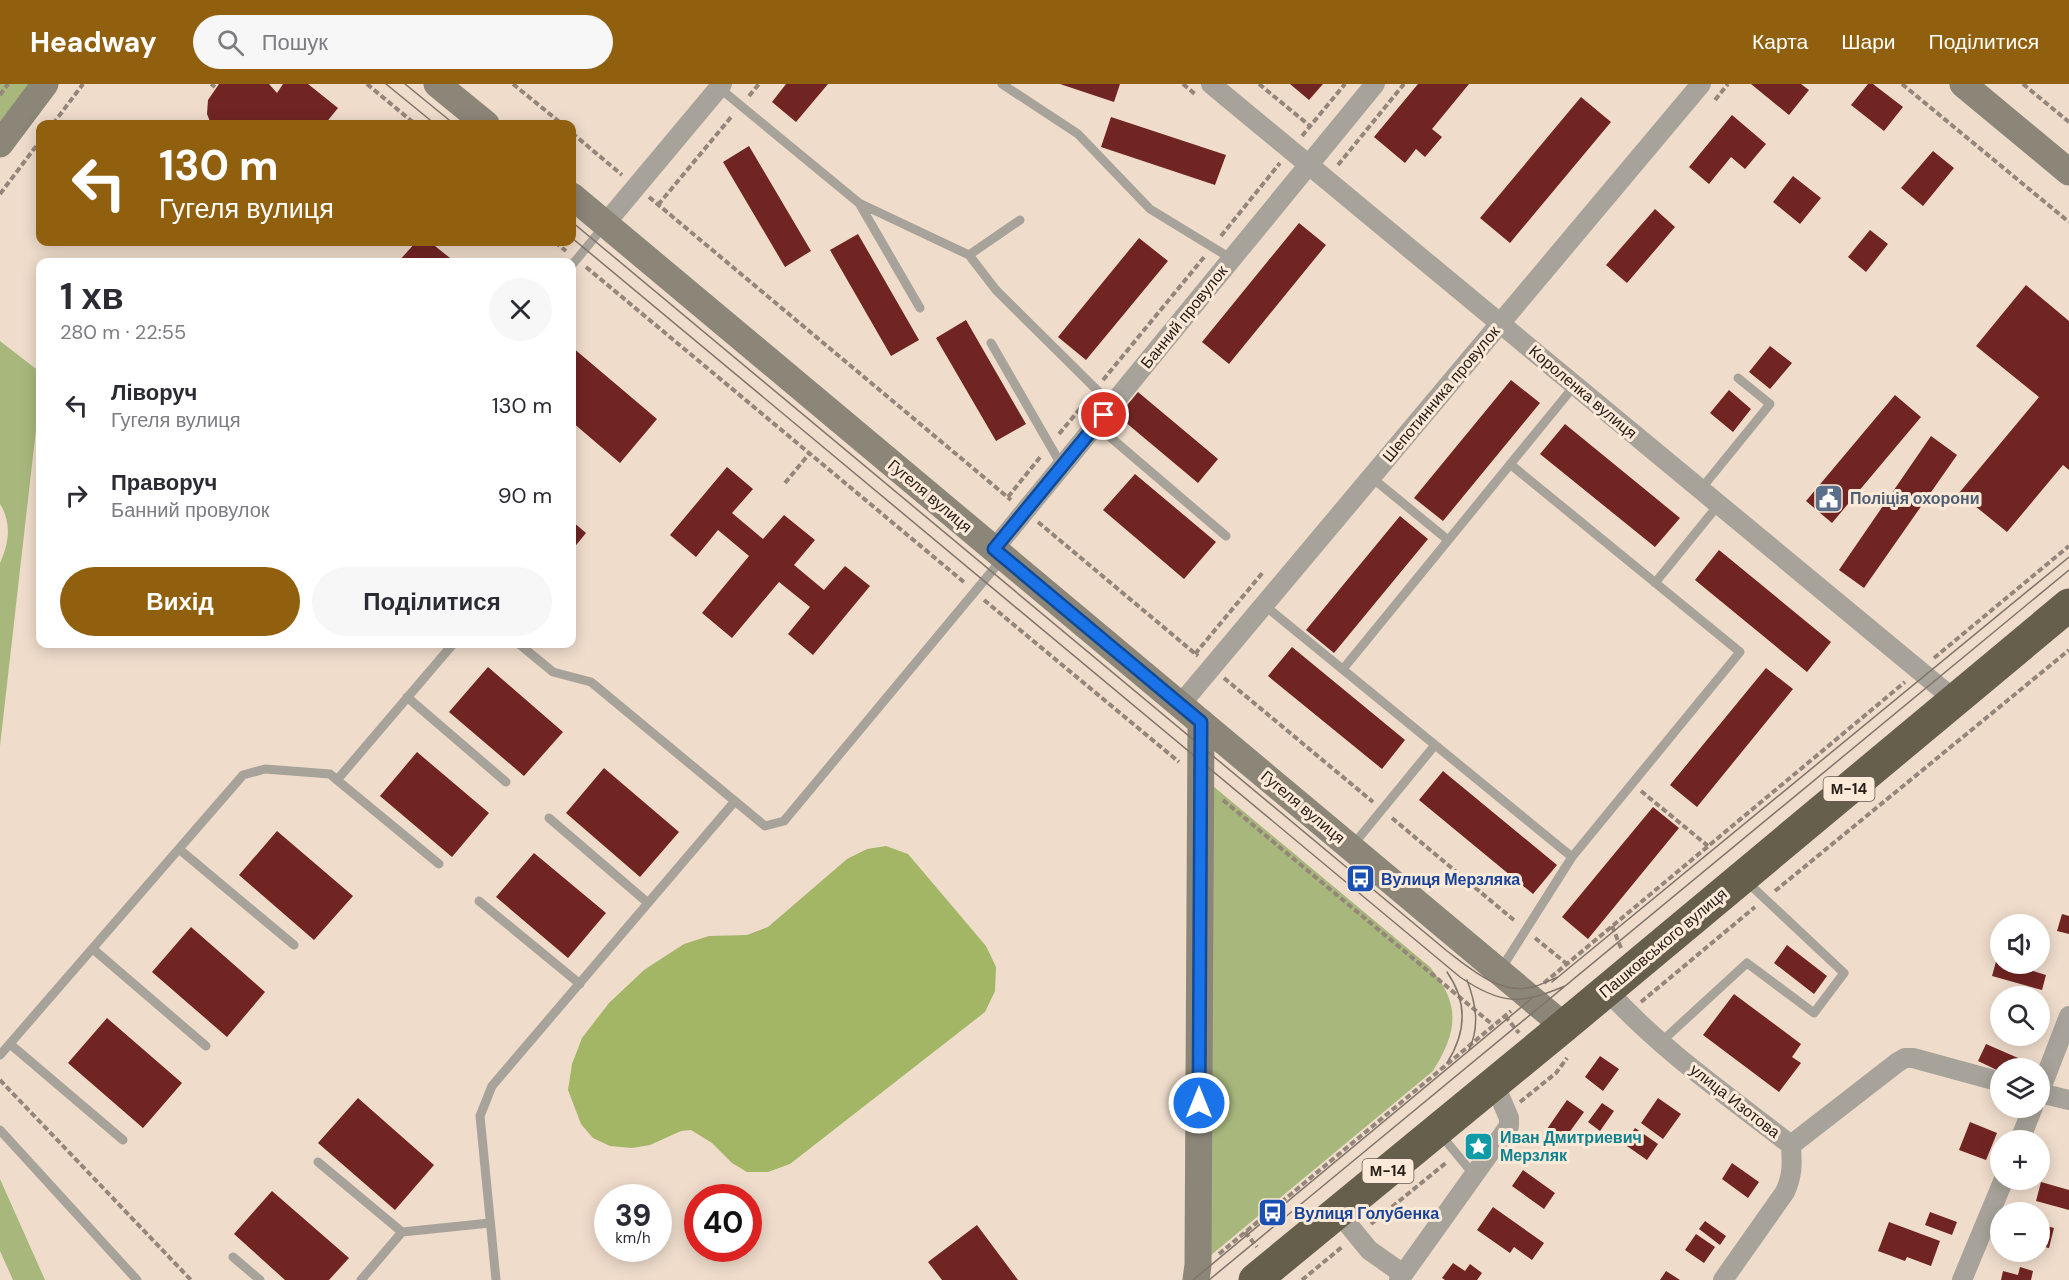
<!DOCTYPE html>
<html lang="uk">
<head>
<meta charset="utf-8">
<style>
	:root { --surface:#fff; --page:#f7f7f7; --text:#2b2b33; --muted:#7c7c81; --accent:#91600f }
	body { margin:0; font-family:"DM Sans",sans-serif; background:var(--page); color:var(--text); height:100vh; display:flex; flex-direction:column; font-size:22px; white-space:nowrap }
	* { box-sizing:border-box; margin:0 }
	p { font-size:20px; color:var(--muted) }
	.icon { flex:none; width:33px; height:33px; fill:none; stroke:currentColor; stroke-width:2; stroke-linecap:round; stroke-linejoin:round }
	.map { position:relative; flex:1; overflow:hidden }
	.details { position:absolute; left:36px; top:174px; width:540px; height:390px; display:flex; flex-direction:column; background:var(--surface); border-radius:12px; box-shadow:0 3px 15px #0003 }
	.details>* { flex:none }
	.banner { position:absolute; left:36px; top:36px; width:540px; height:126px; border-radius:12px; box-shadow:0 3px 15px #0003; background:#91600f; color:#fff; overflow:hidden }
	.tools { position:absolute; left:1990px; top:830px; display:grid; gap:12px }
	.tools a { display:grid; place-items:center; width:60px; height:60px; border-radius:50%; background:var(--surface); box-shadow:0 3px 15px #0003; font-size:30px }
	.speed { position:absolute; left:594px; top:1100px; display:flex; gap:12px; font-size:30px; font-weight:700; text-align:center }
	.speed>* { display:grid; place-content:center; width:78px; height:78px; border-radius:50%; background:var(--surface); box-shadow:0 3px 15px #0003; line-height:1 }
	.speed small { font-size:15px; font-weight:400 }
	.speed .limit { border:9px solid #d22; background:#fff; color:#111 }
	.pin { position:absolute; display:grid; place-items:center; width:51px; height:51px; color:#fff; margin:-26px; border:3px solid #fff; border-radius:50%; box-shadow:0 2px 6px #0007 }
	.me { position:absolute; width:66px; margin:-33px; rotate:0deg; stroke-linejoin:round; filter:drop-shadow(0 0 4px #0008) }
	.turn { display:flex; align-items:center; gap:21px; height:126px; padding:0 24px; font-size:27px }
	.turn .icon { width:78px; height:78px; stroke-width:2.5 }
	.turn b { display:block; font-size:42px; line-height:51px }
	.round { display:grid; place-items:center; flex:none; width:63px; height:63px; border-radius:32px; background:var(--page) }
	.overview { display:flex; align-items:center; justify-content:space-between; height:102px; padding:0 24px }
	h1 { font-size:36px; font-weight:700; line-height:45px }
	.cta { display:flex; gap:12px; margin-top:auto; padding:12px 24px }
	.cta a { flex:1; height:69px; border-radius:36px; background:var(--accent); color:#fff; font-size:24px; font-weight:700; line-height:69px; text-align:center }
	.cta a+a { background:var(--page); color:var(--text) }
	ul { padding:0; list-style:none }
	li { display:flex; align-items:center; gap:18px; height:90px; padding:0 24px }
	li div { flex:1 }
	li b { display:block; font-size:22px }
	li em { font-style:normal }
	header { display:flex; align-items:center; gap:36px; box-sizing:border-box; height:84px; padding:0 30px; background:var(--accent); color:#fff }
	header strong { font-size:28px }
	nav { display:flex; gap:33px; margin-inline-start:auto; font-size:21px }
	.search { width:420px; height:54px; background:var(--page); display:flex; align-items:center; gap:15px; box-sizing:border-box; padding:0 21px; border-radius:33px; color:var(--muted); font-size:22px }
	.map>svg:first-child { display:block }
	.green { fill:#a8b87d }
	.forest { fill:#a2b666 }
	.building { fill:#712523 }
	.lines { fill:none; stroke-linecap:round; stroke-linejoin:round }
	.path { stroke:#94867a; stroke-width:4; stroke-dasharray:6 3; stroke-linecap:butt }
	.lane { stroke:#a7a39a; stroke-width:9 }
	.street { stroke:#a7a39a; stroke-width:20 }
	.secondary { stroke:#8b8678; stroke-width:27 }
	.highway { stroke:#665f4c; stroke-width:33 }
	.tram { stroke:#817469; stroke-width:1.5 }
	.route-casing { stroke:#114b97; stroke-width:15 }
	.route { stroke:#1a73e8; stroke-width:10 }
	.labels { text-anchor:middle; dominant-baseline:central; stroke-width:6; stroke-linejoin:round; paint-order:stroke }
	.shield { fill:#fce9d8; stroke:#675c53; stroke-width:1.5 }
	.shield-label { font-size:15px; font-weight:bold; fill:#27201a }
	.street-label { font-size:16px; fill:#27201a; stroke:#fce9d8 }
	.service-label { font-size:16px; font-weight:bold; fill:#4e5e75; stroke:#fce9d8; text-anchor:start }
	.transit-label { font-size:16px; font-weight:bold; fill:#164399; stroke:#fce9d8; text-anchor:start }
	.culture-label { font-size:16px; font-weight:bold; fill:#0d838f; stroke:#fce9d8; text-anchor:start }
</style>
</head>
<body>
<header>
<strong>Headway</strong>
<div class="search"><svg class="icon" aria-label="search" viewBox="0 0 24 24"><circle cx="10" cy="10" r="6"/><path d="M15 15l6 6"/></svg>Пошук</div>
<nav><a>Карта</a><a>Шари</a><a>Поділитися</a></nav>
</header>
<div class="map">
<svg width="2069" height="1196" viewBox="0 0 2069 1196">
	<rect width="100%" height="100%" fill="#efdccb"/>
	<path class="green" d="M0,0h34l-34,45z
		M0,257l40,31v22l-40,352v-183c9,-20 12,-40 0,-59z
		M1213,702l217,181c31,38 28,63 3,104l-223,185z
		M0,1095l45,101h-32l-13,-29z"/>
	<path class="forest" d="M886,762l22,8 78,92 10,21 -1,24 -10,21 -195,152 -22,8h-21l-15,-9 -20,-20 -21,-13 -10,1 -31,14 -18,3 -22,-2 -17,-8 -12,-14 -13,-34 4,-26 10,-26 27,-35 35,-33 40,-26 25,-8 38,-1 21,-8 79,-68 20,-10z"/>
	<path class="building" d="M219,0h50l8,9 6,-9h25l30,24 -13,16h-114l-4,-10 1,-14z
		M786,0h42l-32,38 -24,-20z
		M1060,0h60l-6,18z
		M1290,0h33l-14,16z
		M1418,0h51l-37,45 10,8 -17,20 -9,-8 -11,14 -31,-26z
		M1751,0h50l8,6 -20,25z
		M1868,0h5l30,23 -19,24 -33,-26z
		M1581,13l30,25 -101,121 -30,-25z
		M1732,31l34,29 -21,25 -14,-12 -22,27 -20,-17z
		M1111,33l115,38 -11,30 -114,-38z
		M749,62l62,105 -26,16 -62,-105z
		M1933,67l21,17 -31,38 -22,-18z
		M1793,92l28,22 -21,26 -27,-22z
		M1655,125l20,18 -48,56 -21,-18z
		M1299,139l27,22 -97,119 -27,-22z
		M1870,146l18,14 -22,28 -18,-15z
		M858,150l61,106 -28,16 -61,-106z
		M1139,154l29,23 -82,99 -28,-23z
		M416,158h14l25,20h-57z
		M2026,201l43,36v149l-6,-5 -56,67 -48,-39 80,-96 -63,-51z
		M966,236l60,104 -30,17 -60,-103z
		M1770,262l22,17 -22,26 -21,-17z
		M572,263l85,72 -37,44 -48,-41z
		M1511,296l29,23 -97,118 -29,-23z
		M1729,306l22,19 -18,23 -23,-19z
		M1138,308l80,67 -20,24 -80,-67z
		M1895,311l26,22 -89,106 -26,-22z
		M1565,340l115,94 -25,29 -115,-93z
		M1931,352l26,19 -93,133 -25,-18z
		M727,383l26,22 -21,24 31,26 21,-24 31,25 -21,25 30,25 21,-24 25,20 -57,69 -25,-21 22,-27 -31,-25 -47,56 -30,-25 47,-57 -31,-26 -22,27 -26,-22z
		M1135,390l81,68 -32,37 -81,-69z
		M1400,432l28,23 -94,114 -28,-23z
		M572,437l14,12 -14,17z
		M1719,466l112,92 -24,30 -112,-92z
		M1292,563l113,93 -23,29 -114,-93z
		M488,583l75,65 -39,44 -75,-64z
		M1766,584l27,21 -96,118 -27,-22z
		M417,668l72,61 -37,44 -72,-61z
		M604,684l75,64 -39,45 -74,-64z
		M1443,687l114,94 -24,29 -114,-94z
		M1653,723l26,21 -91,111 -26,-22z
		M277,747l76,65 -39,44 -75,-65z
		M534,769l72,60 -38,45 -72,-61z
		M2062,830l7,2v18l-12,-3z
		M191,843l74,65 -38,45 -75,-65z
		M1787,861l40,31 -13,18 -40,-31z
		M1999,867l2,1v11h34l-2,8 13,4 -4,15 -50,-14z
		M1734,910l67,50 -9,13 9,6 -22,29 -76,-57z
		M107,934l75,65 -39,45 -75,-65z
		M1986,960l46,20 -1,4h-30v4l-23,-11z
		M1600,972l19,13 -16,22 -18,-14z
		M358,1014l76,67 -39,45 -77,-67z
		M1658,1014l23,16 -18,25 -22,-16z
		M1567,1016l17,12 -21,29 -16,-12z
		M1602,1019l12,8 -14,20 -12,-9z
		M1970,1038l27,11 -11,27 -27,-10z
		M1635,1044l23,16 -11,16 -23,-16z
		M1732,1079l27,19 -11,16 -26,-19z
		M1523,1086l32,23 -11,16 -32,-23z
		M2041,1098l28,8v20l-33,-9z
		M272,1107l77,67 -20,22h-44l-51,-46z
		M1493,1123l51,36 -12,17 -18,-13 -4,6 -33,-23z
		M1930,1128l27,10 -5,13 -27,-10z
		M1705,1137l21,15 -6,9 -21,-16z
		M1889,1138l51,19 -9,25 -24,-9 -2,4 -27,-10z
		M2040,1140l14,4 -5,20 -9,-2z
		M977,1141l41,55h-76l-14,-18z
		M1696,1150l19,13 -11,16 -19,-13z
		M1453,1179l12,8 5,-7 12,9 -5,7h-32l-3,-2z
		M2020,1183l13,4 -2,9h-30l2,-9 15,4z
		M1666,1187l14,9h-20z"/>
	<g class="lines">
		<path class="path" d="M211,0l4,3
			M367,0l48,40
			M513,0l49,40
			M1183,0l12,10
			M1259,0l51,42
			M1902,0l167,138
			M2023,0l46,38
			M0,11l8,-11
			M749,12l10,-12
			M1715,16l13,-16
			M53,40l30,-40
			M572,49l50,42
			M1302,52l43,-52
			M1338,81l66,-81
			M0,110l40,-53
			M649,113l362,303
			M658,121l74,-89
			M1221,152l59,-73
			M555,158l11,9
			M586,183l379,316
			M1103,296l102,-124
			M1059,350l30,-36
			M785,399l24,-29
			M1008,413l33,-41
			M1038,438l160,134
			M984,516l195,162
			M1195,570l69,-83
			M1934,574l135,-112
			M1224,594l149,124
			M1641,707l67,55
			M1223,716l270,225
			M1392,734l123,103
			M1775,807l294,-241
			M1612,842l9,22
			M1535,854l32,26
			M1544,899l361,-301
			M1641,918l114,-95
			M1505,932l14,17
			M0,996l191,200
			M1520,1018l36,-29 11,-15
			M1371,1140l76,-62
			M1245,1148l12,15
			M1219,1170l292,-243
			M1302,1196l40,-33"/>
		<path class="lane" d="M1002,0l76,50 72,75 82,50
			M717,2l142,117 110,52 27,35 116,115
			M859,119l61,105
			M969,171l51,-35
			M572,181l32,-39
			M991,259l71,123
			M1096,341l130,111
			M1371,393l77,63
			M1701,405l69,-85 -32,-26
			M1655,499l64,-79
			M1264,521l308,252
			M519,560l34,28 38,10 174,144 19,-5 218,-262
			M1343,585l232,-284
			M407,613l99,85
			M337,696l102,84
			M549,734l99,85
			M1353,761l82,-100
			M179,765l115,96
			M479,817l101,83
			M93,865l113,97
			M1501,885l71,-112 168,-205 -230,-188
			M1661,958l86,-79 67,50 30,-40 -98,-92
			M10,960l113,96
			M0,971l243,-280 22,-6 65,5 7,6 116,-136
			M0,1046l137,150
			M1441,1051l33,40
			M318,1078l84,70 88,-9
			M233,1173l27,23
			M361,1196l41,-48
			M496,1196l-16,-164 12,-30 243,-285"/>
		<path class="street" d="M1211,0l744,616
			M605,140l117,-140
			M994,465l381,-465
			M1180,621l521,-621
			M1607,906c53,59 121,106 184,155
			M2040,1007l29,-75
			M2040,1009l29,7
			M2020,1056l13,-33
			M1791,1061l107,-83 7,-4h8l88,24
			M1338,1128l31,38 34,24
			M1399,1196l110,-154v-8l-15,-35
			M1723,1196l62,-88c8,-17 7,-29 6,-47
			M1962,1196l42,-101"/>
		<path class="secondary" d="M437,0l49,40
			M1963,0l106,88
			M0,60l45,-60
			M572,112l992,830
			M1196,1196l2,-15 3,-543"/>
		<path class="highway" d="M1255,1196l309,-254 505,-421"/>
		<path class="tram" d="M386,0l49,40
			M405,0l49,40
			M572,138l875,729c25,19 55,46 89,35 7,-2 14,-6 22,-9
			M572,154l888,739c41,28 60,28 105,9
			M1447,888c21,30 19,61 0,91
			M1467,896c9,24 13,46 2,70
			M1552,898l517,-425
			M1193,1196l338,-281
			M1209,1196l860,-710"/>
	</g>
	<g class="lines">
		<defs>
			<path id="route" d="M1104,331l-110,134 207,173 -2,381"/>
		</defs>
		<use href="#route" class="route-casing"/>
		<use href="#route" class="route"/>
	</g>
	<defs>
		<symbol id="civic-square" viewBox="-11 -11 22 22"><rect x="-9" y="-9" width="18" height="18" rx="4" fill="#5c6f8a" stroke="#fce9d8"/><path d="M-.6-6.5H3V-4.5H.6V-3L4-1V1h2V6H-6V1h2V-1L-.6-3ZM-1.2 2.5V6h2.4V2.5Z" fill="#fff"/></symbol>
		<symbol id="bus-square" viewBox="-11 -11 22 22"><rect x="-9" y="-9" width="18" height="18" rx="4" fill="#1a4fb4" stroke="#fce9d8"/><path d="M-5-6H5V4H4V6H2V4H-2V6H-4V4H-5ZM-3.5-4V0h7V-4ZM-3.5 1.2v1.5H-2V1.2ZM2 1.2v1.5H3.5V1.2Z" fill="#fff"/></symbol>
		<symbol id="sight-square" viewBox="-11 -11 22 22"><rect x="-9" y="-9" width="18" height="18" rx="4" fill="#0f9aa8" stroke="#fce9d8"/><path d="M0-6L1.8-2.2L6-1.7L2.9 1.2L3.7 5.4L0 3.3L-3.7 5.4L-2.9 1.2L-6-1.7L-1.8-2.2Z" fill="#fff"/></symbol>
	</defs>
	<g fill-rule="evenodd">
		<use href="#civic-square" x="1812" y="398" width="33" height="33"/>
		<use href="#bus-square" x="1344" y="778" width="33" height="33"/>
		<use href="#sight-square" x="1462" y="1046" width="33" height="33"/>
		<use href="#bus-square" x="1256" y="1112" width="33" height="33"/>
	</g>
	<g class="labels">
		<g class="shield">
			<rect x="1823.5" y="693" width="51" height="24" rx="4.5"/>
			<rect x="1362.5" y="1075" width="51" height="24" rx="4.5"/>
		</g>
		<g class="shield-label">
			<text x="1849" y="705">М-14</text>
			<text x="1388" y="1087">М-14</text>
		</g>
		<g class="street-label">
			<text transform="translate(1184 233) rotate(-51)">Банний провулок</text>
			<text transform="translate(1583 308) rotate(40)">Короленка вулиця</text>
			<text transform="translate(1441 310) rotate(-50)">Шепотинника провулок</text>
			<text transform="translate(930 412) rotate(40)">Гугеля вулиця</text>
			<text transform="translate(1303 723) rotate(40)">Гугеля вулиця</text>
			<text transform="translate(1663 859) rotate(-40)">Пашковського вулиця</text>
			<text transform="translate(1735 1017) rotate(38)">улица Изотова</text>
		</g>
		<g class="service-label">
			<text x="1850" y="414">Поліція охорони</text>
		</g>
		<g class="transit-label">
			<text x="1381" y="795">Вулиця Мерзляка</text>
			<text x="1294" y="1129">Вулиця Голубенка</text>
		</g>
		<g class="culture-label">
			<text x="1500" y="1053">Иван Дмитриевич<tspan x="1500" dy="18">Мерзляк</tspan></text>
		</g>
	</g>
</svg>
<div class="tools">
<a><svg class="icon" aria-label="sound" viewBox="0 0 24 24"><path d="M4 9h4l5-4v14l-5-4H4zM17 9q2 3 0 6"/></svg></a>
<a><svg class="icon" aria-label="search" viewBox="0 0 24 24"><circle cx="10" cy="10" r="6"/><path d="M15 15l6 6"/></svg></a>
<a><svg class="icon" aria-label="layers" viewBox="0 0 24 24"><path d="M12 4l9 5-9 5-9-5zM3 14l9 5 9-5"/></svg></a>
<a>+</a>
<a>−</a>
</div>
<div class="speed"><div>39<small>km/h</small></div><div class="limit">40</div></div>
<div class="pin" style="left:1104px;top:331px;background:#d93025"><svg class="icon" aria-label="arrive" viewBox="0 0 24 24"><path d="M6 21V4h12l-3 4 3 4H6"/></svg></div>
<svg class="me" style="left:1199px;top:1019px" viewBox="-20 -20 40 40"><circle r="17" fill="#1a73e8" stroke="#fff" stroke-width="3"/><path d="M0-11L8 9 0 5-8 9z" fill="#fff"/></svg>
<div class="banner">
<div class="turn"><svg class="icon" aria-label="left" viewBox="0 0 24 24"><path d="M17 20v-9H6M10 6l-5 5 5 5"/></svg><div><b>130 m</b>Гугеля вулиця</div></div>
</div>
<section class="details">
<div class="overview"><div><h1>1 хв</h1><p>280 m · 22:55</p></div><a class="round"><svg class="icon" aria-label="close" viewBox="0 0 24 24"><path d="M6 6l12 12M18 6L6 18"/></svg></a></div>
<ul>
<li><svg class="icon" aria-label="left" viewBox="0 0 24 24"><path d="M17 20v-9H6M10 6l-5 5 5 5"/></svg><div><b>Ліворуч</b><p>Гугеля вулиця</p></div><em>130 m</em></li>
<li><svg class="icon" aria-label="right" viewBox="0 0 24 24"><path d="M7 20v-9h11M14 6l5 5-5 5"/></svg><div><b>Праворуч</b><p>Банний провулок</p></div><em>90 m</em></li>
</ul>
<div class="cta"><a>Вихід</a><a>Поділитися</a></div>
</section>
</div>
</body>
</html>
